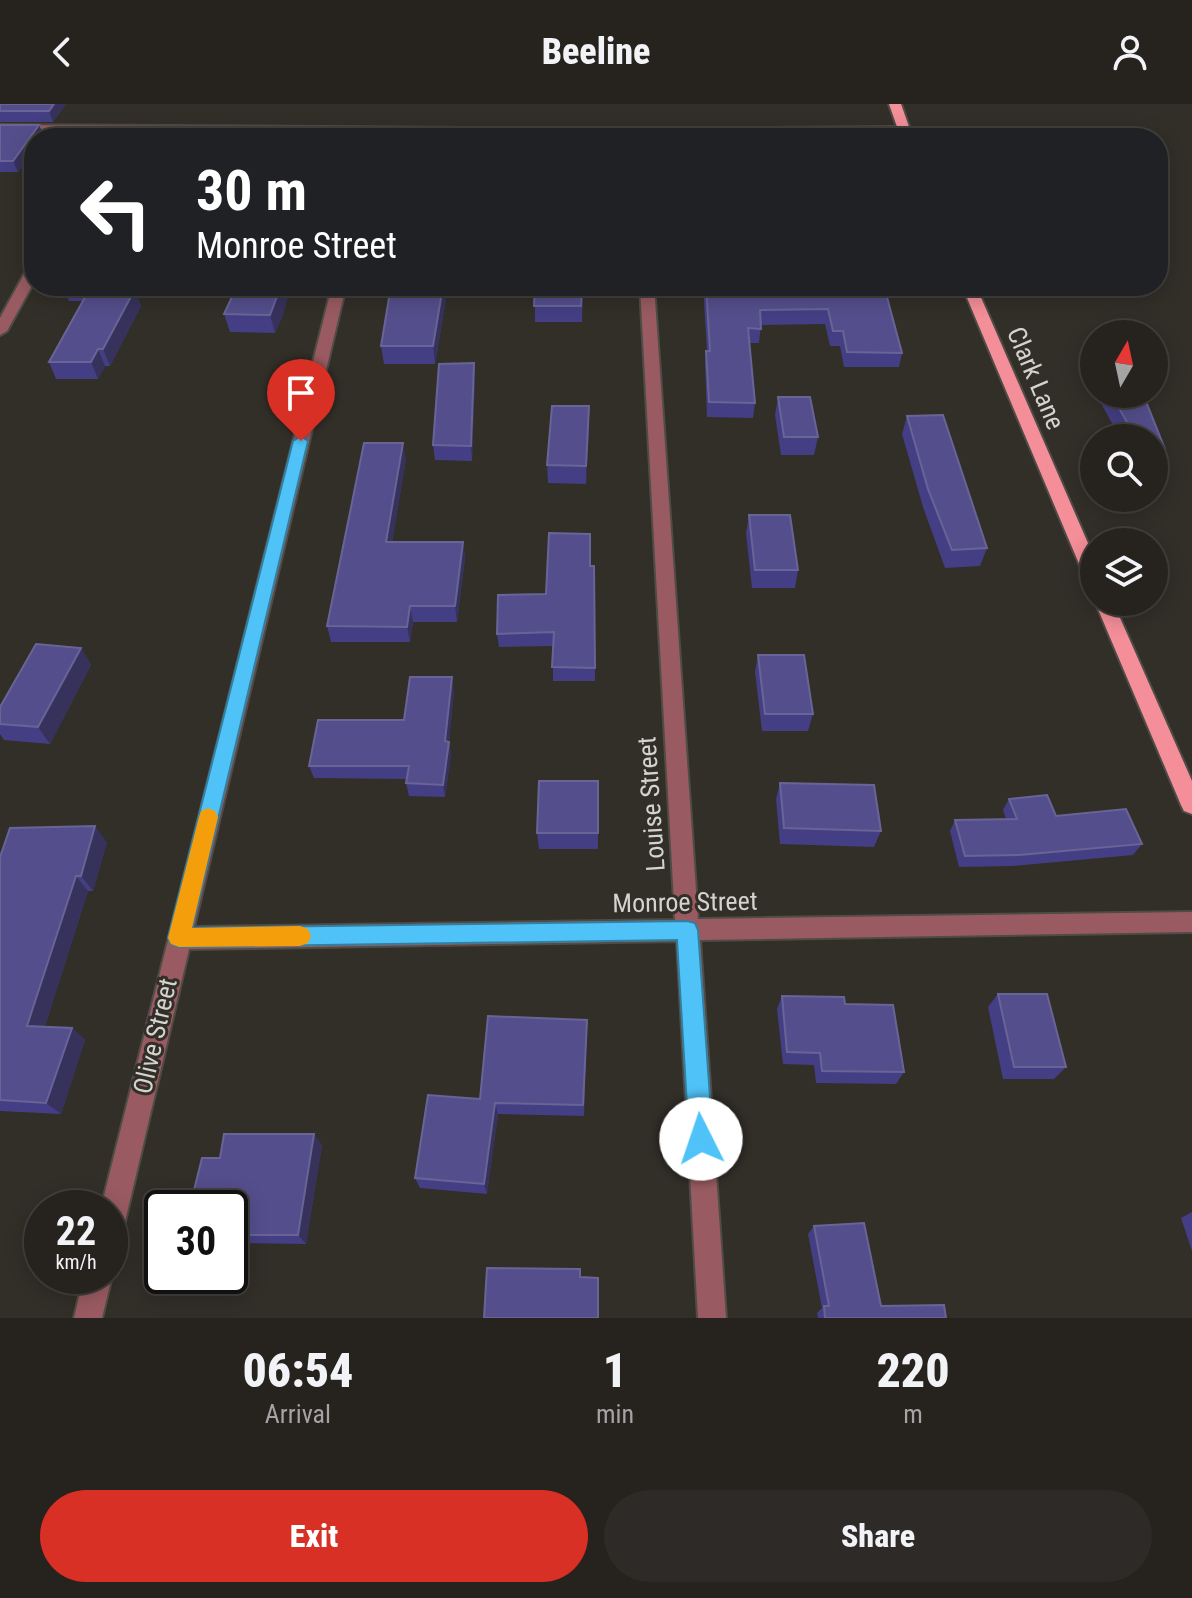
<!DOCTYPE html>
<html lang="en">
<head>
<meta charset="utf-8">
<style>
	:root { --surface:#26221e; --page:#2e2a27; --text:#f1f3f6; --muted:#a4a4a4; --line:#423f3c; --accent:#d93025 }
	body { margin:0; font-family:"Roboto Condensed",sans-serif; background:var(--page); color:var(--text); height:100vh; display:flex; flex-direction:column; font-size:30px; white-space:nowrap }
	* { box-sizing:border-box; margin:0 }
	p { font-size:26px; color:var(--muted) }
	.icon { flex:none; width:44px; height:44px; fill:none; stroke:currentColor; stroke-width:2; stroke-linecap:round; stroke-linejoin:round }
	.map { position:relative; height:1214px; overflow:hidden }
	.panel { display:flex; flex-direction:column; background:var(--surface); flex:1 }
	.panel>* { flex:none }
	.top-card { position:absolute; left:24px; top:24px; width:1144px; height:168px; border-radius:32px; box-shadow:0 4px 20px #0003,0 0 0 2px var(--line); background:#202124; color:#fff; overflow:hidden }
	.needle { width:52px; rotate:9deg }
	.fabs { position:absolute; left:1080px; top:216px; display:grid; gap:16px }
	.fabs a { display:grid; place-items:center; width:88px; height:88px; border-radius:50%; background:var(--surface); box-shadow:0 4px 20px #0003,0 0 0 2px var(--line); font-size:40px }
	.speed { position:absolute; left:24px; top:1086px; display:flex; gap:16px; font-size:40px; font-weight:700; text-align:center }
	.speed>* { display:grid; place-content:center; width:104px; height:104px; border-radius:50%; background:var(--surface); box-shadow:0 4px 20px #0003,0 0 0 2px var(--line); line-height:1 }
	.speed small { font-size:20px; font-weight:400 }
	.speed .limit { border:4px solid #111; border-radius:12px; background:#fff; color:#111 }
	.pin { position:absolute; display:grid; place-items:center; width:68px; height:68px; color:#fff; margin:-82px -34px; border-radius:50% 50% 50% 0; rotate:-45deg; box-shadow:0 0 8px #0007 }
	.pin .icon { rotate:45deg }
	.me { position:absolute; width:88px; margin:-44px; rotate:356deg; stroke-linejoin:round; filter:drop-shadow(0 0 6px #0008) }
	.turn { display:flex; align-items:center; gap:28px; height:168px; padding:0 40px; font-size:36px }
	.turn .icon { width:104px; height:104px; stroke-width:2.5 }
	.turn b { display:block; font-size:56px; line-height:68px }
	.eta { display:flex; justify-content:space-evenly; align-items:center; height:136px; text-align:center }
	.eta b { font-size:48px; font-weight:800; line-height:56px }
	.primary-button { display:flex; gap:16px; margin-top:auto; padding:16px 40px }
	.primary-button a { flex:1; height:92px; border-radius:48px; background:var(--accent); color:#fff; font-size:32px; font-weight:800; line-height:92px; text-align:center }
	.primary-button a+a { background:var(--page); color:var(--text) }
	header { display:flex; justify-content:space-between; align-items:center; height:104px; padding:0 40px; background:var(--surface); font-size:36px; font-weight:800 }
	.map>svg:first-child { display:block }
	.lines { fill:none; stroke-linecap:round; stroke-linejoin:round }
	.minor-casing { stroke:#4f4c46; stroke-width:4 }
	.major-casing { stroke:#4f4c46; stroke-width:4 }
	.minor { fill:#995b61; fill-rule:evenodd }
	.major { fill:#f48e99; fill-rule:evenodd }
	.wall { fill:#443f84 }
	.shaded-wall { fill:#36325c }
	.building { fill:#544f8c; stroke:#686496; stroke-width:2 }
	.route { fill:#4fc3f7; stroke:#337fa1; stroke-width:2 }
	.slow { fill:#f59e0b }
	.labels { text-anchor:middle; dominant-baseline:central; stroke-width:6; stroke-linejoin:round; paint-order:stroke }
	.street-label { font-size:26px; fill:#d5d3cf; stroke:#322e28 }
</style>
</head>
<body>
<header><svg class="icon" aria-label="back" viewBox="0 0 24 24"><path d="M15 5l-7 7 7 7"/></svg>Beeline<svg class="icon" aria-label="person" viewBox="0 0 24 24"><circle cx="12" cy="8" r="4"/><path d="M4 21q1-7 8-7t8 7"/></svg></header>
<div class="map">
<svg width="1192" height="1214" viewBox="0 0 1192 1214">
	<rect width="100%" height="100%" fill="#322e28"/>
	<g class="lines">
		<defs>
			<path id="minor" d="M0,21l638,4 266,-2 6,4 -6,4 -266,2 -638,-4z
				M34,161v17l-27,49 -7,4v-17l27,-49z
				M332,182h14l-152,641 481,-7 -35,-634h14l44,633 494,-7v20l-492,8 26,378h-28l-21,-377 -488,8 -65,277 -4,10 -10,4v-32h-9z
				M110,1167l2,5 -10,42h-28l10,-42h26z"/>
			<path id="major" d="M889,0h12l12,34h-12z
				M962,182h14l118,271v28l-9,-7z
				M1095,498h18l79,179v33l-8,-3 -3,-6z"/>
		</defs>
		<use href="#minor" class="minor-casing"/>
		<use href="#major" class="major-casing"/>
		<use href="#minor" class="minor"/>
		<use href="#major" class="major"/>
	</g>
	<path class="wall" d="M0,0h66l-13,18h-53z
		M0,21h39l5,11 -10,2v12l-16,22h-18z
		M119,182l-1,3h17l6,17 -31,60h-5l-7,13h-42l-7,-17 33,-61h-13l-5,-13z
		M237,182h54l-8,28 -8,19 -45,-1 -6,-18z
		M530,182h53l-1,36h-47v-30h-5z
		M703,182h181l18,67 -3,14h-55l-4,-21h-10l-5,-22 -64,1 -2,18h-9l5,60 -2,15 -46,-1 -2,-52 1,-14h1z
		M447,189l-12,71h-51l-3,-18z
		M1094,250v37l-11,-21 6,-15z
		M474,259l1,15 -3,83 -37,-1 -2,-15z
		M1096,290h47l22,55 -8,15 -3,2v-28h-34z
		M778,293l40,40 -4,18h-33l-6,-40z
		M907,312l80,132 -7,18 -35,2 -22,-61 -21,-73z
		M589,321l-3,59 -38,-1 -1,-18z
		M406,355l-14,83h71l2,16 -8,64h-44l-3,20h-79l-4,-16z
		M749,411l49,55 -3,18h-43l-6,-55z
		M590,462h4l1,115h-42v-35l-54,1 -2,-13 49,-40z
		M81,544l10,17 -41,79 -46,-4 -4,-6v-27z
		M758,551l55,59 -5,17h-46l-7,-59z
		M454,587l-5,51 2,13 -6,42 -36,-1 -3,-13 1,-4 -93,-1 -5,-12 95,-46z
		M598,677v68h-59l-2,-16z
		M780,679l101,48 -7,16 -94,-3 -4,-45z
		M1009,695l47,17 86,28 -9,11 -121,11 -53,1 -9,-36 5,-11 51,-1 -3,-9z
		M107,738l-14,49h-5l-43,135 27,2 13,12 -24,74 -61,-3v-254z
		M998,890l68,73 -12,12h-51l-15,-72z
		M782,892l63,8 59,68 -8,12 -80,-1 -2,-18 -31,-1 -6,-55z
		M587,916l-3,96 -86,-2 -11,80 -67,-6 -5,-10 65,-79z
		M322,1041l-16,99 -76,-1v-35l-19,-9h-6l-11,-9z
		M1192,1108v39l-11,-33z
		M814,1122l67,80 65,12h-128l-1,-5 5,-5 -14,-74z"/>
	<path class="shaded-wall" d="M54,0h12l-13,18 -4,-11z
		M39,21l5,11 -2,2h-8v12l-16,22 -5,-11z
		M108,182h11l-7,15 -5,-13z
		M281,182h10l-8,28 -8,19 -5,-18z
		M443,182h3l1,7 -12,71 -2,-18z
		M135,185l6,17 -31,60 -7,-17z
		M98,245l7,17 -7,13 -7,-17z
		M474,259l1,15 -3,83 -1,-15z
		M589,302v19l-3,59v-18z
		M403,339l3,16 -16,99 -4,-16z
		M1165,345l-8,15 -3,2v-12z
		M463,438l2,16 -8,64 -2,-16z
		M410,502l3,16 -3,20 -3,-15z
		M81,544l10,17 -41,79 -12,-17z
		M452,573l2,14 -6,60 1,-9 2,13 -6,42 -2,-12 2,-44z
		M95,722l12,16 -14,49 -12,-15z
		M76,772l12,15 -47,147 -14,-12z
		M72,924l13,12 -24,74 -15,-11z
		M495,999l3,11 -11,80 -3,-10z
		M314,1030l8,11 -16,99 -8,-9z"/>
	<path class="building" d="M0,0h54l-5,7h-49z
		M0,21h39l-26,36h-13z
		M65,182h43l-1,2h-43z
		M237,182h44l-11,29 -46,-1z
		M391,182h52l-10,60h-52z
		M535,182h47l-1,20h-47z
		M706,182h178l18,67 -55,-1 -4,-21h-10l-5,-22 -68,1 1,19 -13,-1 7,75 -46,-1 -3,-51h4z
		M135,185l-32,60h-5l-7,13h-42l40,-72z
		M1094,250v10l-5,-9z
		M474,259l-3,83 -38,-1 6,-81z
		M1111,290h32l22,55 -11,5v-16h-18z
		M778,293h32l8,40h-34z
		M552,302h37l-3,60 -39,-1z
		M943,311l44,133 -35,2 -24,-61 -21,-73z
		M364,339h39l-17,99h77l-8,64h-45l-3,21 -80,-1z
		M749,411h41l8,55h-43z
		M549,429l41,1v32h4l1,102 -43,-1 2,-35 -57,2 1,-39 48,-1z
		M36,540l45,4 -43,79 -38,-3v-17z
		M758,551h46l9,59h-48z
		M410,573h42l-7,64 4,1 -6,43 -37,-2 3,-17h-100l9,-46h86z
		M539,677h59v52h-61z
		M780,679l94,2 7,46 -97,-3z
		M1047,691l9,21 70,-7 16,35 -123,11 -54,1 -10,-36 62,-1 -8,-20z
		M95,722l-14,50h-5l-49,150 45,2 -26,75 -46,-3v-243l10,-29z
		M998,890h49l19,73h-52z
		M782,892l62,1 1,7 48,1 11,67 -82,-1 -2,-18 -33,-1z
		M488,912l99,4 -4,85 -88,-2 -11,81 -69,-6 13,-83 52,4z
		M224,1030h90l-16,101h-68v-27h-21l4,-18h-19l8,-32h18z
		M864,1119l17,83 63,-1 2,13h-121l-1,-12h5l-15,-80z
		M487,1164l93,1v8l18,1v40h-114z"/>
	<path class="route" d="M301,332l7,5 -116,487 495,-7 8,2 3,7 15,209 -4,8 -8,4 -9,-4 -3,-8 -12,-199 -498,7 -8,-3 -3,-6 125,-497z"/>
	<path class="slow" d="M208,704l7,3 3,6 -26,111 108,-2 8,3 3,7 -3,7 -8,3 -121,1 -8,-3 -3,-6 31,-121 2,-6z"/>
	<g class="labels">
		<g class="street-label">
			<text transform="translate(1036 274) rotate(67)">Clark Lane</text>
			<text transform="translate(651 700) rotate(-94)">Louise Street</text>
			<text transform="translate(685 798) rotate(-1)">Monroe Street</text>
			<text transform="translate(155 932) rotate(-77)">Olive Street</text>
		</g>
	</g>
</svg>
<div class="fabs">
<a><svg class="needle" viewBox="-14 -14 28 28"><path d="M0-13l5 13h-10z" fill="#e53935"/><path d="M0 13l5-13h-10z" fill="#a4a4a4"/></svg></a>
<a><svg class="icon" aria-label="search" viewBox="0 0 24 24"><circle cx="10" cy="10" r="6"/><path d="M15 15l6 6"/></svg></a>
<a><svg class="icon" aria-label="layers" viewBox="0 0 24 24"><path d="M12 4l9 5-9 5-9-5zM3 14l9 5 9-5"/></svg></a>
</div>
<div class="speed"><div>22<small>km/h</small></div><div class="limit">30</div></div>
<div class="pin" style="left:301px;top:337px;background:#d93025"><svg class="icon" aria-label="arrive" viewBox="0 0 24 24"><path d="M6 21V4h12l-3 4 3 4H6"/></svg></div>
<svg class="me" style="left:701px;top:1035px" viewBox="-20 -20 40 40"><circle r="19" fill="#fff"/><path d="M0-13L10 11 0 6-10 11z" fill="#4fc3f7"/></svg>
<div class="top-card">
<div class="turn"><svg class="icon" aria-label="left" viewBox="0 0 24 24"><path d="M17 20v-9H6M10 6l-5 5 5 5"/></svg><div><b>30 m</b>Monroe Street</div></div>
</div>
</div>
<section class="panel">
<div class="eta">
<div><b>06:54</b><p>Arrival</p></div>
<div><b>1</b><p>min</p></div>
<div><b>220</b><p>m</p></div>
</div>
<div class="primary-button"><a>Exit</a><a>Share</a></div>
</section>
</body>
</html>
